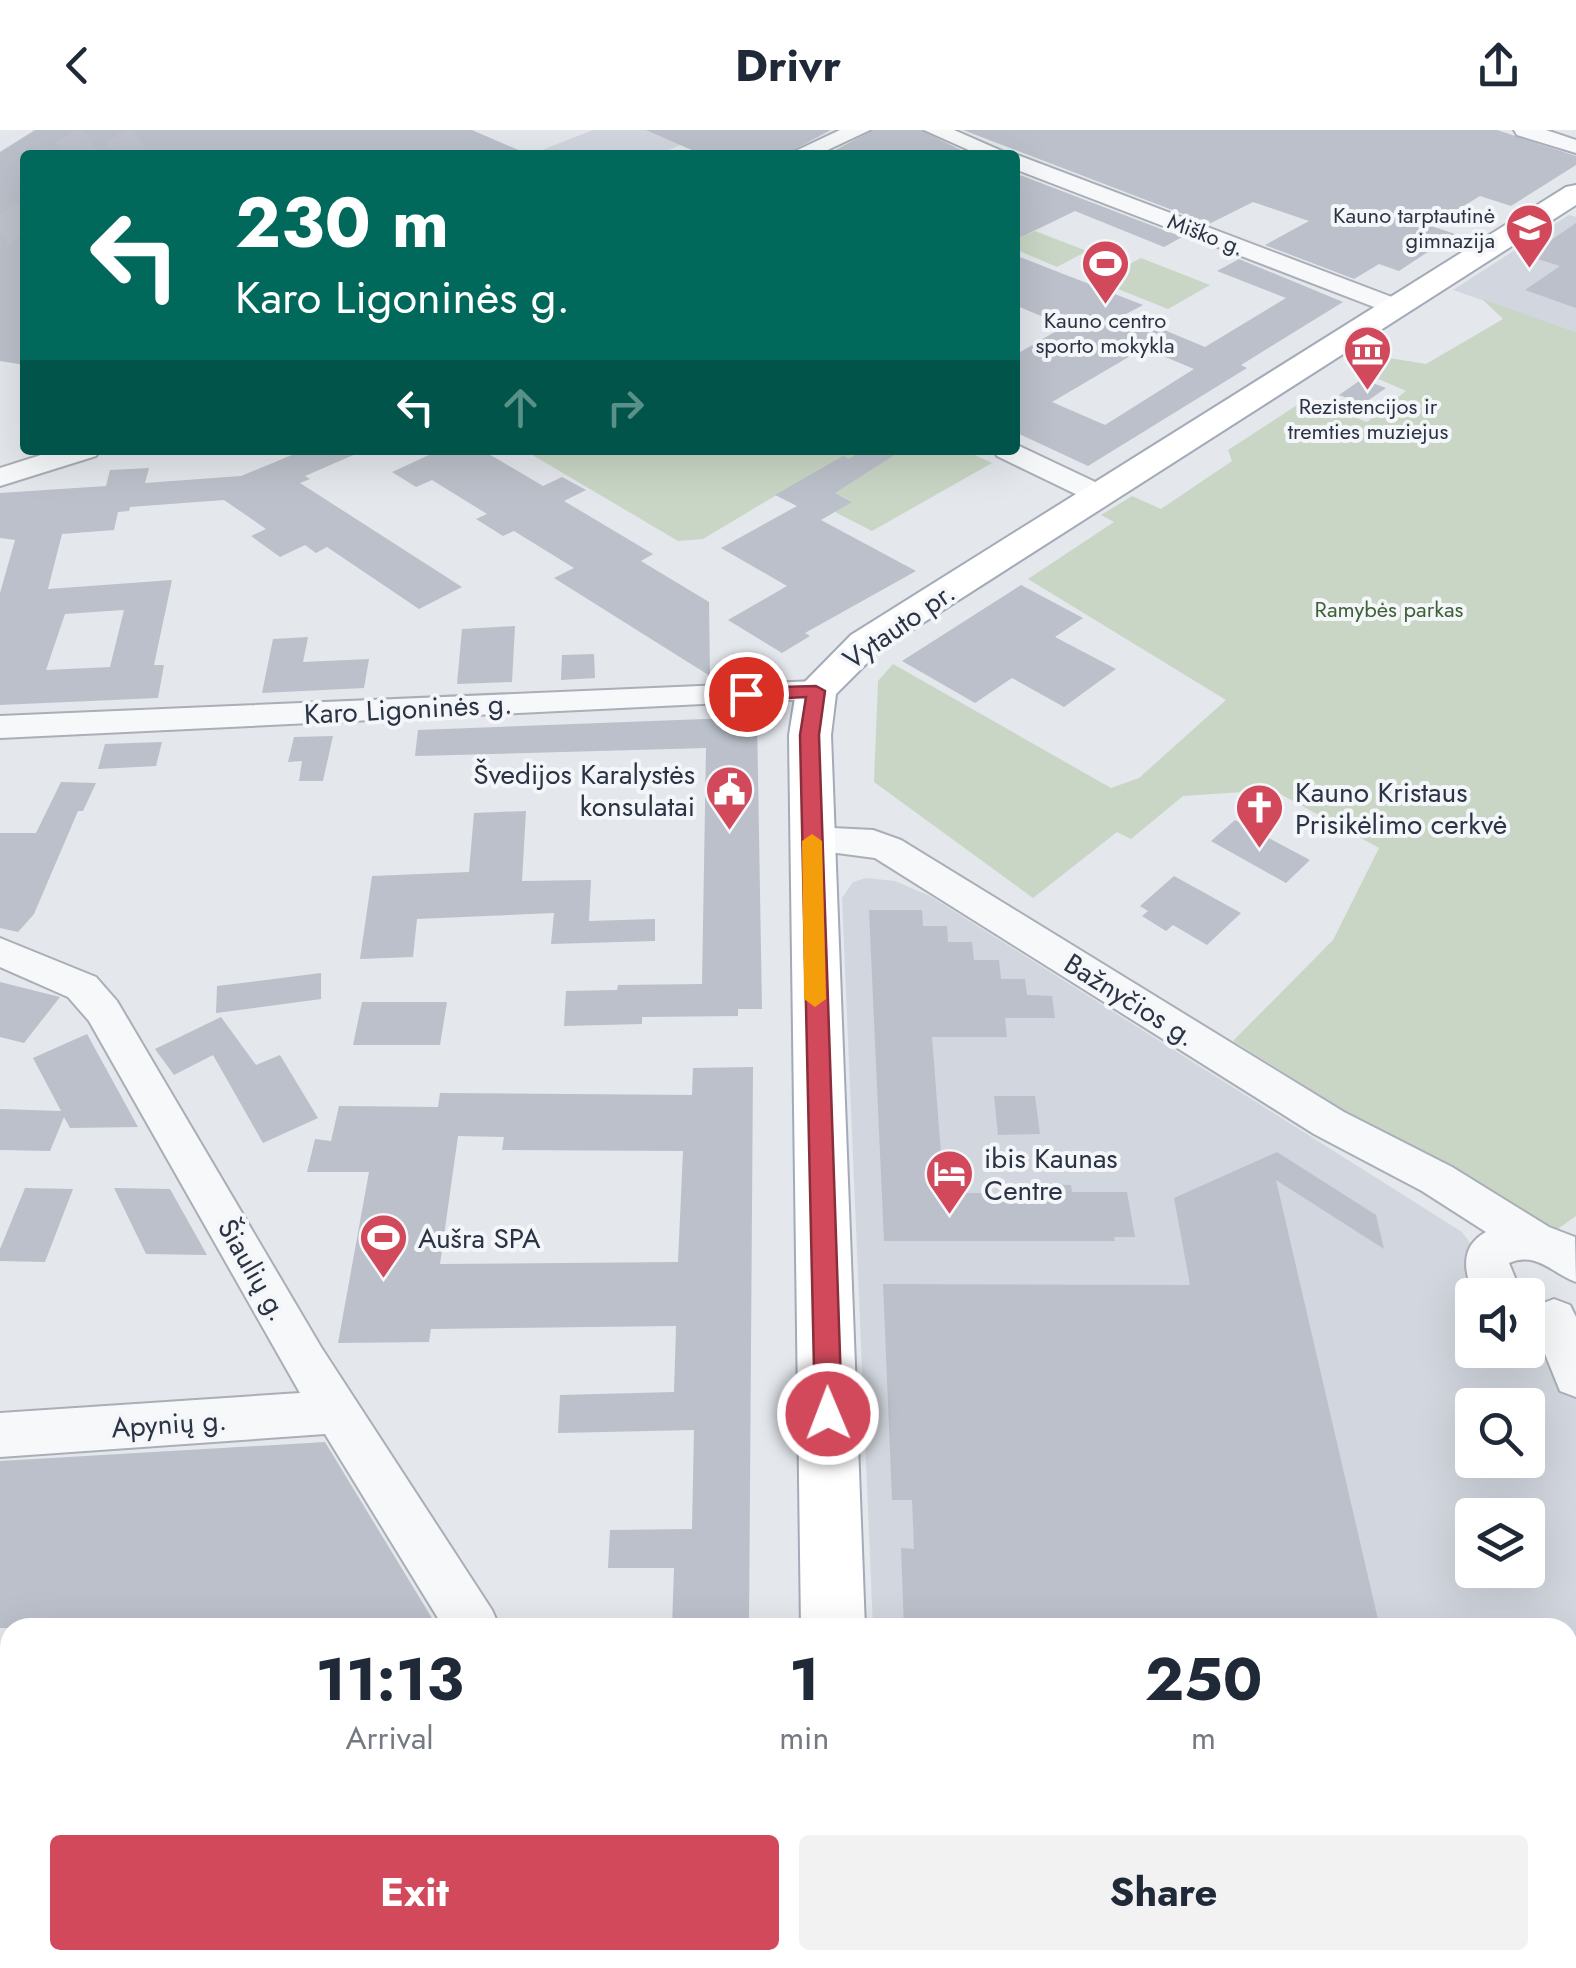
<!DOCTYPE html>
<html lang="en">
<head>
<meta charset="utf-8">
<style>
	:root { --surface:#fff; --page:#f2f2f3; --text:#1f2937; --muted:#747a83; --accent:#d1495b }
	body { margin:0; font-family:Jost,sans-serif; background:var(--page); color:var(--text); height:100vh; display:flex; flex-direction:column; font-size:38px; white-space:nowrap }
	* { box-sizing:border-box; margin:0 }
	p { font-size:32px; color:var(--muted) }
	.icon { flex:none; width:55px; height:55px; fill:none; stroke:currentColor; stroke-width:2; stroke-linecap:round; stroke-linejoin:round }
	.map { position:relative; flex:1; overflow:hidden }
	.details { position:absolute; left:0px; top:1488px; width:1578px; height:352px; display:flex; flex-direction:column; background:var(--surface); border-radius:30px 30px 0 0; box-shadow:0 10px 40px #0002 }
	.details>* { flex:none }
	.hud { position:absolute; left:20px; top:20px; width:1000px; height:305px; border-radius:10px; box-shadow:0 10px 40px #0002; background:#00695c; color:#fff; overflow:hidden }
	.fabs { position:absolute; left:1455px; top:1148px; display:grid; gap:20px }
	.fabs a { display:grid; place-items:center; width:90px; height:90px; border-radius:10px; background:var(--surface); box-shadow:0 10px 40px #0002; font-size:50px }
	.pin { position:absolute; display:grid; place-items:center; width:85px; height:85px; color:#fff; margin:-42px; border:5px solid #fff; border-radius:50%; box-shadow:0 2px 10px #0007 }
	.me { position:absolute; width:110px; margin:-55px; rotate:359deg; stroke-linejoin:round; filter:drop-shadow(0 0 8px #0008) }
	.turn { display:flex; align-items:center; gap:35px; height:210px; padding:0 50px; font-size:45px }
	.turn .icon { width:130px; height:130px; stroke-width:2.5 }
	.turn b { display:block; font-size:70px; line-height:85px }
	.lanes { display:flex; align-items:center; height:95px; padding:0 50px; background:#0003; justify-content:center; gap:50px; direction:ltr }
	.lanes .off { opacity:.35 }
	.eta { display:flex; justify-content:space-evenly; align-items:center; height:170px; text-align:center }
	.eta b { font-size:60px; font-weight:700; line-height:70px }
	.primary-button { display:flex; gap:20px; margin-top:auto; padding:20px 50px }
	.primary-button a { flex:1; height:115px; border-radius:10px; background:var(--accent); color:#fff; font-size:40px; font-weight:700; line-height:115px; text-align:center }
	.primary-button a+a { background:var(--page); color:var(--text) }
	header { display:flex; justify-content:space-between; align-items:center; height:130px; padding:0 50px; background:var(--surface); font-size:45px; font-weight:700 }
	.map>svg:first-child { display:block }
	.built { fill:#d2d6de; fill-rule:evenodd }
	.green { fill:#c9d6c5 }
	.building { fill:#bbc0ca; fill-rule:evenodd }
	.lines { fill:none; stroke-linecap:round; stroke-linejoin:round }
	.major-tunnel { stroke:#bfc3cb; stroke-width:30; stroke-dasharray:30 15; stroke-linecap:butt }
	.minor-casing { stroke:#a9aeb7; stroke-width:4 }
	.major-casing { stroke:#a3abb8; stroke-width:4 }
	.minor { fill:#f7f8fa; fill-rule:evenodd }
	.major { fill:#fff; fill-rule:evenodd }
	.route { fill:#d1495b; stroke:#882f3b; stroke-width:2.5 }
	.slow { fill:#f59e0b }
	.labels { text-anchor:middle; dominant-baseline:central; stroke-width:8; stroke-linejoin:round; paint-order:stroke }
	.far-poi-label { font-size:22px; fill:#2b3445; stroke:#f4f6f9 }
	.far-street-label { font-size:22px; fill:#2b3445; stroke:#f4f6f9 }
	.far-park-label { font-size:22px; fill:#3f6138; stroke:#f4f6f9 }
	.street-label { font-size:28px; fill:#2b3445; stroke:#f4f6f9 }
	.poi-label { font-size:28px; fill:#2b3445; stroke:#f4f6f9; text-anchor:start }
</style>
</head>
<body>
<header><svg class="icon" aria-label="back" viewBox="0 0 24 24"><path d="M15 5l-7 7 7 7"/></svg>Drivr<svg class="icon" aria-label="share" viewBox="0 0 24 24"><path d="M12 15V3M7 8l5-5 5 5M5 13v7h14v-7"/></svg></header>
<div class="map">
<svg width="1576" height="1838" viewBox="0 0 1576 1838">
	<rect width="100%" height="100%" fill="#e4e7ec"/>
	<path class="built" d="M593,0h79l9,15 -26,10h-101l-12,-5z
		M1569,85l7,2v115l-123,-42z
		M866,748l29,3 35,15 532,336 11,15 11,48h-12v55h56v-26l48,5v639h-689l-1,-8h682v-332l-695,-1 -31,-729 11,-16zM1472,1275h56v55h-56zM1472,1385h56v55h-56z"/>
	<path class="green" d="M1035,101l52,20 -30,16 -42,-18v-9z
		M1141,128l69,27 -42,24 -70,-28z
		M1482,169l94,33v884l-21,15h-17l-305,-190 100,-101 46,-92 -106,-58 -90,6 -52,43 -14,-7 -84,66 -159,-116 4,-101 15,-17 218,124 28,-10 87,-78 -198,-121 86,-57 -13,-7 31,-19 29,13 71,-48 -4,-11 80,-52 59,24 39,-31 -50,-22 21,-13 49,8 77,-45z
		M524,320h440l28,13 -120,68 -37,-19 16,-11 -46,-23 -102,61 -25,2z"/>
	<path class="building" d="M35,0h437l58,25h-505v210l-25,-4v-209z
		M646,0h185l-47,25h-81z
		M873,0h48l50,25h-145z
		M963,0h534l79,26v9l-65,41 -31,-10 -49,30 24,8 -56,37 -20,-7 -25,15 -89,-34 44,-24 -56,-19 -44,22z
		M1015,43l167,64 -18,10 -89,-36 -60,29z
		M1576,93v85l-51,-18 35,-24 -32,-10z
		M1015,125l128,50 -17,9 79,33 81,-49 -69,-27 22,-12 104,43 -102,63 6,3 -159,98 -73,-34v-77l50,-29 -50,-21zM1144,218l50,21 -89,56 -53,-23z
		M1362,249l24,9 -23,16 -24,-9z
		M304,320h61l-60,26 5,3 -10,4 162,104 -43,22 -92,-62 -11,6 -11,-8 -25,12 -29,-21 15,-7 -42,-29 -94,7 -1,4 -11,1 -4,18 -52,4 -14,55 124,-9 -18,85h10l-6,33 -158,7v-112l15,-53 -15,-2v-45l106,-7 4,-16 39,-2 -4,15 96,-7zM124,480l-14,57 -64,3 19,-56z
		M440,320h42l61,36 19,-9 24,13 -22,11 89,53 -12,7 68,41 1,74 -156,-98 20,-10 -60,-37 -11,5 -27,-17 11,-5 -55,-34 -16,7 -24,-15z
		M863,320h39l-67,43 17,9 -31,18 95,51 -111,62 5,3 -28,17 -54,-33 59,-34 -66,-38 76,-42 -22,-11 68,-39 6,3z
		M1021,455l62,33 -28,19 61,32 -52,38 -52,-29 -37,25 -73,-42z
		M515,496l-3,56 -55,2 5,-55z
		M308,507l-5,25 66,-3 -5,29 -102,5 11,-54z
		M594,524l1,24 -34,2 1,-25z
		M757,587l5,292h-24v7l-96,1v7l-78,2 2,-35 51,-1 1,-5 84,-1 4,-236 -291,8 3,-26z
		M333,606l-10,45h-24l3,-20 -14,1 6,-25z
		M162,612l-6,24 -58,3 7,-25z
		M61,652l35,1 -13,28h-5l-44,103 -16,18 -18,-4v-95h36z
		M526,681l-4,70 69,-1 -2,41 66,-2v22l-104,3 3,-31 -137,6 -4,38 -53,2 12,-83 97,-4 5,-59z
		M1235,690l75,40 -24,23 -75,-42z
		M1174,746l67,37 -34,32 -34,-20 -7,6 -24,-15 6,-5 -8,-5z
		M869,780h53l1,16h24l1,16h24l2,18h25l2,19h24l2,16 25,1 3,22h-50l2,19h-75l12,156h79l-1,-9 49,1 1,7h55l8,45h-21l1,4h-231z
		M321,843v26l-105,14 1,-27z
		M0,852l60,15 -36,46 -24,-6z
		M362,872h85l-7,43h-87z
		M221,887l35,48 24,-10 38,63 -55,25 -50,-88 -39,20 -19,-26z
		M87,904l51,93 -68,1 -6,-11 -14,34 -50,-1v-41l61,2 -28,-53z
		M753,937l-4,561h-77l2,-60h-66l2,-38 82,-1 2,-99 -136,3 2,-38 114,-3 2,-66 -245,3 -2,13 -91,1 31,-171h-62l8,-33 16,2 8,-35 99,1 2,-14 252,2 1,-27zM458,1006l46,1 -2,13 181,1 -5,111 -238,2z
		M994,966h41l5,38 -42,1z
		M1277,1022l99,63 8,34 -108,-69 104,448h-476l-3,-80 13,1 -2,-49h-20l-9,-216 307,1 -16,-87z
		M25,1058l48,1 -28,73 -45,-1v-12z
		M114,1058l56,1 37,66 -61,-1z
		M325,1312l113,186h-438v-167z"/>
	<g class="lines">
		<path class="major-tunnel" d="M64,25l38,-25
			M114,25l37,-25
			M0,102l25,-17"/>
		<defs>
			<path id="minor" d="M840,0h30l-53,25h-30z
				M924,0h30l57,25h-31z
				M1514,0h32l30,10v13l-59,-18z
				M1015,24l390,148 3,5 -12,7 -9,-2 -372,-143z
				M1015,314l95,45 4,6 -4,6h-20l-93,-45 -4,-6h22z
				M57,320h43l-4,6 -96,30v-18z
				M816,551l12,3 4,7 -4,7 -828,40v-22z
				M812,697l61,3 28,10 443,272 108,55 97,60 26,10 1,45c-24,-9 -40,-31 -67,-19l13,32h-47c-12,-23 -15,-49 11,-63l-64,-41 -108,-57 -439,-276 -76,-10 -5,-9 5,-9z
				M0,808l96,39 21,24 204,346 171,263 8,18h-56l-119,-194 -325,23v-44l300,-20 -211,-372 -21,-24 -68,-30z
				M1554,1169l16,6 6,12v80l-16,-6 -29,-72 7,-14z
				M534,1830h70l-3,8h-70z
				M657,1830h61l3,8h-61z"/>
			<path id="major" d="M1576,55v20l-697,446 -43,43 -5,41 34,893h-64l-12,-893 7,-44 55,-56 715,-448z
				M803,1830h74v8h-74z"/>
		</defs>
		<use href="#minor" class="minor-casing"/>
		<use href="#major" class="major-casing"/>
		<use href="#minor" class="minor"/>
		<use href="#major" class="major"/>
	</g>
	<path class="route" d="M816,556l9,5 -6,44 23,679 -4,8 -10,4 -9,-4 -4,-8 -15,-679 6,-38 -60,3 -9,-6 9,-6z"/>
	<path class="slow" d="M812,704l10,7 4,158 -11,8 -11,-8 -2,-158z"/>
	<defs>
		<symbol id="school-pin" viewBox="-11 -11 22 30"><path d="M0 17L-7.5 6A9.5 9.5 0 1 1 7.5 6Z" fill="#d1495b" stroke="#f4f6f9"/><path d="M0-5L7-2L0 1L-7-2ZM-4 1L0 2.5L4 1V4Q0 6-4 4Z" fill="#fff"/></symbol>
		<symbol id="stadium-pin" viewBox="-11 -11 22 30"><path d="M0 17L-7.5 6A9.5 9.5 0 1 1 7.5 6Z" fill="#d1495b" stroke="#f4f6f9"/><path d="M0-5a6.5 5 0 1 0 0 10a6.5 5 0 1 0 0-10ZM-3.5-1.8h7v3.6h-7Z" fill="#fff"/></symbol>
		<symbol id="museum-pin" viewBox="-11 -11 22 30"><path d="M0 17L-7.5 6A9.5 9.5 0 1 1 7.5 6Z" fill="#d1495b" stroke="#f4f6f9"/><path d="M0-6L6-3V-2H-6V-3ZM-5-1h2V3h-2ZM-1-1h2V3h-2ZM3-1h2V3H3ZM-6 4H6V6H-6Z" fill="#fff"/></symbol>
		<symbol id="civic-pin" viewBox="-11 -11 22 30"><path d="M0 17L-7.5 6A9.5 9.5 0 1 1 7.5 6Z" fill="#d1495b" stroke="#f4f6f9"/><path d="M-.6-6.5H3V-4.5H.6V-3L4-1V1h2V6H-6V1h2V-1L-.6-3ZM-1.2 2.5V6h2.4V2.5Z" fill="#fff"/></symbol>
		<symbol id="church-pin" viewBox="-11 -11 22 30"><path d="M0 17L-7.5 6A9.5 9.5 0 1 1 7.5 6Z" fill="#d1495b" stroke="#f4f6f9"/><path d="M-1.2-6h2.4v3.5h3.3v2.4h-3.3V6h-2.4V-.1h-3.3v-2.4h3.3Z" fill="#fff"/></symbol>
		<symbol id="hotel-pin" viewBox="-11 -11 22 30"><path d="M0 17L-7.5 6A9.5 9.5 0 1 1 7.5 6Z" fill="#d1495b" stroke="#f4f6f9"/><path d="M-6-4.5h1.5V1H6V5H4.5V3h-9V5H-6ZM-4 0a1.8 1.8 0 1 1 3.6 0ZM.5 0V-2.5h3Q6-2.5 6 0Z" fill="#fff"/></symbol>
	</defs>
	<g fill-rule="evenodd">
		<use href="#school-pin" x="1502" y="70" width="55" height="75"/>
		<use href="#stadium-pin" x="1078" y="106" width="55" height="75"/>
		<use href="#museum-pin" x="1340" y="192" width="55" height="75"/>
		<use href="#civic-pin" x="702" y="632" width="55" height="75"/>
		<use href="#church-pin" x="1232" y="650" width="55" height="75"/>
		<use href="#hotel-pin" x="922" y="1016" width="55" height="75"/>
		<use href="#stadium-pin" x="356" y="1080" width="55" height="75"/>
	</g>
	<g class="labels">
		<g class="far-poi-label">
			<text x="1495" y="85" text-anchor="end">Kauno tarptautinė<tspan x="1495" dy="25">gimnazija</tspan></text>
			<text x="1105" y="190">Kauno centro<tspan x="1105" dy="25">sporto mokykla</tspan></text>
			<text x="1368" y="276">Rezistencijos ir<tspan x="1368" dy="25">tremties muziejus</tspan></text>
		</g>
		<g class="far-street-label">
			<text transform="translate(1206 104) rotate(21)">Miško g.</text>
		</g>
		<g class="far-park-label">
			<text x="1389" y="479">Ramybės parkas</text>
		</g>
		<g class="street-label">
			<text transform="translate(899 496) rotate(-35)">Vytauto pr.</text>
			<text transform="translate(408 579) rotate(-3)">Karo Ligoninės g.</text>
			<text transform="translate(1130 870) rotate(32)">Bažnyčios g.</text>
			<text transform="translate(253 1140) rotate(60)">Šiaulių g.</text>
			<text transform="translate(169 1294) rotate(-4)">Apynių g.</text>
		</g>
		<g class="poi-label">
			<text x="695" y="644" text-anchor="end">Švedijos Karalystės<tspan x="695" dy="32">konsulatai</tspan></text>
			<text x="1295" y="662">Kauno Kristaus<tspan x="1295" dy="32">Prisikėlimo cerkvė</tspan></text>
			<text x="984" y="1028">ibis Kaunas<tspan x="984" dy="32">Centre</tspan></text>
			<text x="418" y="1108">Aušra SPA</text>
		</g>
	</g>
</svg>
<div class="fabs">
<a><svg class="icon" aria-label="sound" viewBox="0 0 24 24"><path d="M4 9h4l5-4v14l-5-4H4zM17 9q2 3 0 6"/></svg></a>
<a><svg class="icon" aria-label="search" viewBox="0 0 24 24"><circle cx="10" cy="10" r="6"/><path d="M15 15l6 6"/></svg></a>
<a><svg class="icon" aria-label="layers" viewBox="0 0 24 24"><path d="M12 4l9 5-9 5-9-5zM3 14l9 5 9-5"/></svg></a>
</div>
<div class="pin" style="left:746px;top:564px;background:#d93025"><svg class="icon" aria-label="arrive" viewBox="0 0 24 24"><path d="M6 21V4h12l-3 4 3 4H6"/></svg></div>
<svg class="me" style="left:828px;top:1284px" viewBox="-20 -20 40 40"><circle r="17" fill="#d1495b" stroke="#fff" stroke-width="3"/><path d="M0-11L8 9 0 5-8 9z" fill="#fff"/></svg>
<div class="hud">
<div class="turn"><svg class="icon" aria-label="left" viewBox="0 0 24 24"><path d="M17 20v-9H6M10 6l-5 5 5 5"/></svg><div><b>230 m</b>Karo Ligoninės g.</div></div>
<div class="lanes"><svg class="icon" aria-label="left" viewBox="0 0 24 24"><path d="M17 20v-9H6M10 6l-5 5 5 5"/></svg><svg class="icon off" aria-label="ahead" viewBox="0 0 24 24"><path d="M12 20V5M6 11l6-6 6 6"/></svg><svg class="icon off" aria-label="right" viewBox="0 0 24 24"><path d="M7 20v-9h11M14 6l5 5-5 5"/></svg></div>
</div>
<section class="details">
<div class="eta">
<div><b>11:13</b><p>Arrival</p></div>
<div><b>1</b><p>min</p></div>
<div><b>250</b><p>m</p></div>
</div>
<div class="primary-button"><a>Exit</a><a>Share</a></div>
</section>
</div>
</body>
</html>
